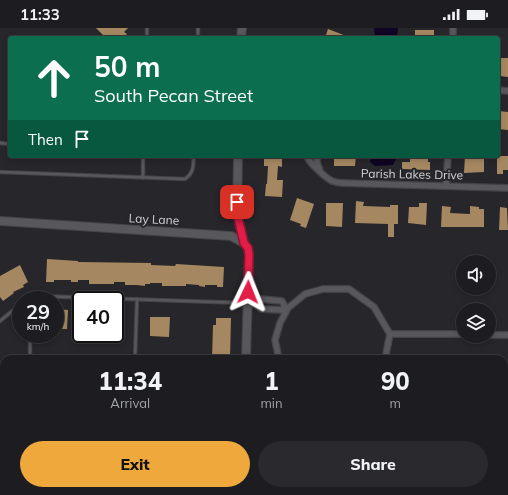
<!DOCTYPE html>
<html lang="en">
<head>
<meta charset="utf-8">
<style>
	:root { --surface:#1d1c20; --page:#2a292d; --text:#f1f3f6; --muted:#a0a1a5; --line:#3b3a3e; --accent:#eea83c }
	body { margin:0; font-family:Mulish,sans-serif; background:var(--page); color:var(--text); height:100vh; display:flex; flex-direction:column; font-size:15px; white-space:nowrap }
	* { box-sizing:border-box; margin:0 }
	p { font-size:13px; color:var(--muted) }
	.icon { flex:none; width:22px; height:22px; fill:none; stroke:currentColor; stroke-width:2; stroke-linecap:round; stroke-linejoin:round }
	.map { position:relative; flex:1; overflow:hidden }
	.details { position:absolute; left:0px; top:327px; width:508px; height:140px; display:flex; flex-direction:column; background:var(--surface); border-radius:12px 12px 0 0; box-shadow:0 2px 6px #0003,0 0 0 1px var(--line) }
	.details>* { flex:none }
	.top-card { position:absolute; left:8px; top:8px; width:492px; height:122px; border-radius:4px; box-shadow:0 2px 6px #0003,0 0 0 1px var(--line); background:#0b6e4f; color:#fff; overflow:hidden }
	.buttons { position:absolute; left:456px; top:227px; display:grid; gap:8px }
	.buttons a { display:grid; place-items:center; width:40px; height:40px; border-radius:50%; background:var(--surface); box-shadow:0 2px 6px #0003,0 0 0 1px var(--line); font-size:20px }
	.speed { position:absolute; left:12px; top:263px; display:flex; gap:8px; font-size:20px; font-weight:700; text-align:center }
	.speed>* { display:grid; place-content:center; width:52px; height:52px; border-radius:50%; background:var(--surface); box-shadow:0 2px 6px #0003,0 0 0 1px var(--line); line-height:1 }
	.speed small { font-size:10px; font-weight:400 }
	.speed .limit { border:2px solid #111; border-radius:6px; background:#fff; color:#111 }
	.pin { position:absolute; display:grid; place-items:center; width:34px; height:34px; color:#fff; margin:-17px; border-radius:8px; box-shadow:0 2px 6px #0006 }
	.me { position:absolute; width:44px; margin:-22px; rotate:2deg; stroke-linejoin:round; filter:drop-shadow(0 0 3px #0008) }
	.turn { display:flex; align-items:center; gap:14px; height:84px; padding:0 20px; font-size:18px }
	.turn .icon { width:52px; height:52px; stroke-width:2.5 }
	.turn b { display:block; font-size:28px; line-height:34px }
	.then { display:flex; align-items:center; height:38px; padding:0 20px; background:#0003; gap:8px; font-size:15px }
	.eta { display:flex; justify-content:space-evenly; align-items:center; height:68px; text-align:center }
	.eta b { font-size:24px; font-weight:800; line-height:28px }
	.button { display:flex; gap:8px; margin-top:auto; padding:8px 20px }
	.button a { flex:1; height:46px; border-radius:24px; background:var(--accent); color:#111; font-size:16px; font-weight:800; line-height:46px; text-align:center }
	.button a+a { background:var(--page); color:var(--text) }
	.status { display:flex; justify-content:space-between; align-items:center; height:28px; padding:0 20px; background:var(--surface); direction:ltr }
	.status svg { height:11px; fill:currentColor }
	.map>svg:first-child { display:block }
	.water { fill:#0f0423 }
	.building { fill:#a58861 }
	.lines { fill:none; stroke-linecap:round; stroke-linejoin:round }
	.lane-casing { stroke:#434246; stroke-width:4.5 }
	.street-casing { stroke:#434246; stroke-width:8 }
	.secondary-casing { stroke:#434246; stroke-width:10 }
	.lane { stroke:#58575c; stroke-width:2.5 }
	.street { stroke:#58575c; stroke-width:5.5 }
	.secondary { stroke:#58575c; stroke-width:8 }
	.route-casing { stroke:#92132f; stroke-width:10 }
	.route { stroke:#e11d48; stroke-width:7 }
	.labels { text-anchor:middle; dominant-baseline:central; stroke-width:4; stroke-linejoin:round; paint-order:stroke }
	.street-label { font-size:12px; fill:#d3d3d6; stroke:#27262b }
</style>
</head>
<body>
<div class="status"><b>11:33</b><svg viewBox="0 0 49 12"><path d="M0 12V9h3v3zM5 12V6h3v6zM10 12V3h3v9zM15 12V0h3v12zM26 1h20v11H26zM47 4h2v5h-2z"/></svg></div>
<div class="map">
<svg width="508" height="467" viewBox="0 0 508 467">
	<rect width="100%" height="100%" fill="#27262b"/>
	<path class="water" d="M374,0h24l-1,10h-22z
		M371,128h24l1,3 -3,6 -18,1 -5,-4z"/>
	<path class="building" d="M96,0h32l-4,4 3,2 -4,4h-17z
		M328,1l21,8v1h-24z
		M415,2h19v8h-19z
		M501,30h7v19l-8,-1z
		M499,83l9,1v18l-10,-1z
		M264,128h18v11l-4,-1 -1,14h6l-1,17 -17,-1 1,-12h1l1,-18h-4z
		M334,128h22l-1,10h-21z
		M410,128h18v6h2v8l-28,-1v-7h8z
		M465,128h19v16l-20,1z
		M497,128h11v14h-5v4h-6z
		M297,170l17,6 -8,24 -6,-2 1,-2 -11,-4z
		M356,173l8,1 -1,4 27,1v-2h8v19h-4v13h-6v-13l-33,-1z
		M326,175h17l-1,24 -16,-1z
		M419,175h8l-1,22 -18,-2 1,-16h10z
		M442,178l9,1 -1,6 20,1v-8l9,1v2h5v18h-43z
		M500,179l7,1 1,22h-9z
		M47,231l31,2v1l73,1v2l24,1 1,-2 48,3 -1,20h-6v-2h-12v2l-6,-1v-1l-13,-1v2h-24v-3h-12v1h-5v2l-8,-1h-12v-3h-11v2h-25v-4h-11v2h-7v-2h-17v2h-8z
		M20,237l8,17 -5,3 1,2 -11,5 1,1 -11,8 -3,-4v-21z
		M55,281l13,1 -1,19h-12z
		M115,284h6l-2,28h-4z
		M150,289h20l-1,20 -19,-1z
		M216,290h15l-1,41h-18l1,-34h3z"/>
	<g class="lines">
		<defs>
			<path id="lane" d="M147,10v-10
				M198,10v-10
				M0,115l10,1
				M0,144l185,7c9,-6 8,-13 9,-23
				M143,150v-22
				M27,272l11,-4 207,7
				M17,279l4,5
				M0,293l21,-17
				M30,331v-25
				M135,331l2,-60
				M25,467v-4
				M131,467v-4"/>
			<path id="street" d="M453,10v-10
				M498,62l10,1
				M307,128c1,6 19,22 25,25 3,1 7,2 10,2l166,5
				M317,128v6l3,9
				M446,158l2,-30
				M248,275l7,1 6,5 21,1 3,-3 3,1
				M255,276l6,-5 21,2 3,6
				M390,306h73
				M489,307h19
				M279,331l-4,-19 5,-17 8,-15 17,-14 18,-5h26l25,18 16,27 -5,25
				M504,402l4,5
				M294,467v-4
				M388,467l1,-4
				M507,467l1,-37"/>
			<path id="secondary" d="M241,10l1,-10
				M238,128l-1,57 7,30
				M0,193l231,15 13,7 4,5 1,7 -3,104
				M241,467v-4"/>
		</defs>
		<use href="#lane" class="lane-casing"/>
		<use href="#street" class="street-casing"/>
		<use href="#secondary" class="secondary-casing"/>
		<use href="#lane" class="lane"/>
		<use href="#street" class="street"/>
		<use href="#secondary" class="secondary"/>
	</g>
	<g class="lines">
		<defs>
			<path id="route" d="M237,174v11l7,30 4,5 1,7 -1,37"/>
		</defs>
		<use href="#route" class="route-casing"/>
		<use href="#route" class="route"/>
	</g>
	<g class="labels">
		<g class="street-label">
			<text transform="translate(412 146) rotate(1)">Parish Lakes Drive</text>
			<text transform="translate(154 191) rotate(3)">Lay Lane</text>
		</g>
	</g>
</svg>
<div class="buttons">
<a><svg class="icon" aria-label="sound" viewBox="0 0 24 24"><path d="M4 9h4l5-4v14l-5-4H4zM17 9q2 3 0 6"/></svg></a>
<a><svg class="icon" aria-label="layers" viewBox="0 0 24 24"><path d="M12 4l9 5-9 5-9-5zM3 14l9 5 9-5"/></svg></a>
</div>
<div class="speed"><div>29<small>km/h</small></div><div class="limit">40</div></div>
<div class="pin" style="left:237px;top:174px;background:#d93025"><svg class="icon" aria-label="arrive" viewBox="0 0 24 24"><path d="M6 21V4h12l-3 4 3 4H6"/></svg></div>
<svg class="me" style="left:248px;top:264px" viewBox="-20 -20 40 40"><path d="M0-17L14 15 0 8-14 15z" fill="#e11d48" stroke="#fff" stroke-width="4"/></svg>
<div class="top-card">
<div class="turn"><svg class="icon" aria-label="ahead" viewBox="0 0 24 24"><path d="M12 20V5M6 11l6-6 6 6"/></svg><div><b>50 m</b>South Pecan Street</div></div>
<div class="then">Then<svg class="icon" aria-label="arrive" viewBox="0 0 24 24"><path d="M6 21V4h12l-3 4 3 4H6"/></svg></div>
</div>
<section class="details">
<div class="eta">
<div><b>11:34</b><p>Arrival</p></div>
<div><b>1</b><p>min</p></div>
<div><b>90</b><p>m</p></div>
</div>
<div class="button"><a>Exit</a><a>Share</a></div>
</section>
</div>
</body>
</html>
